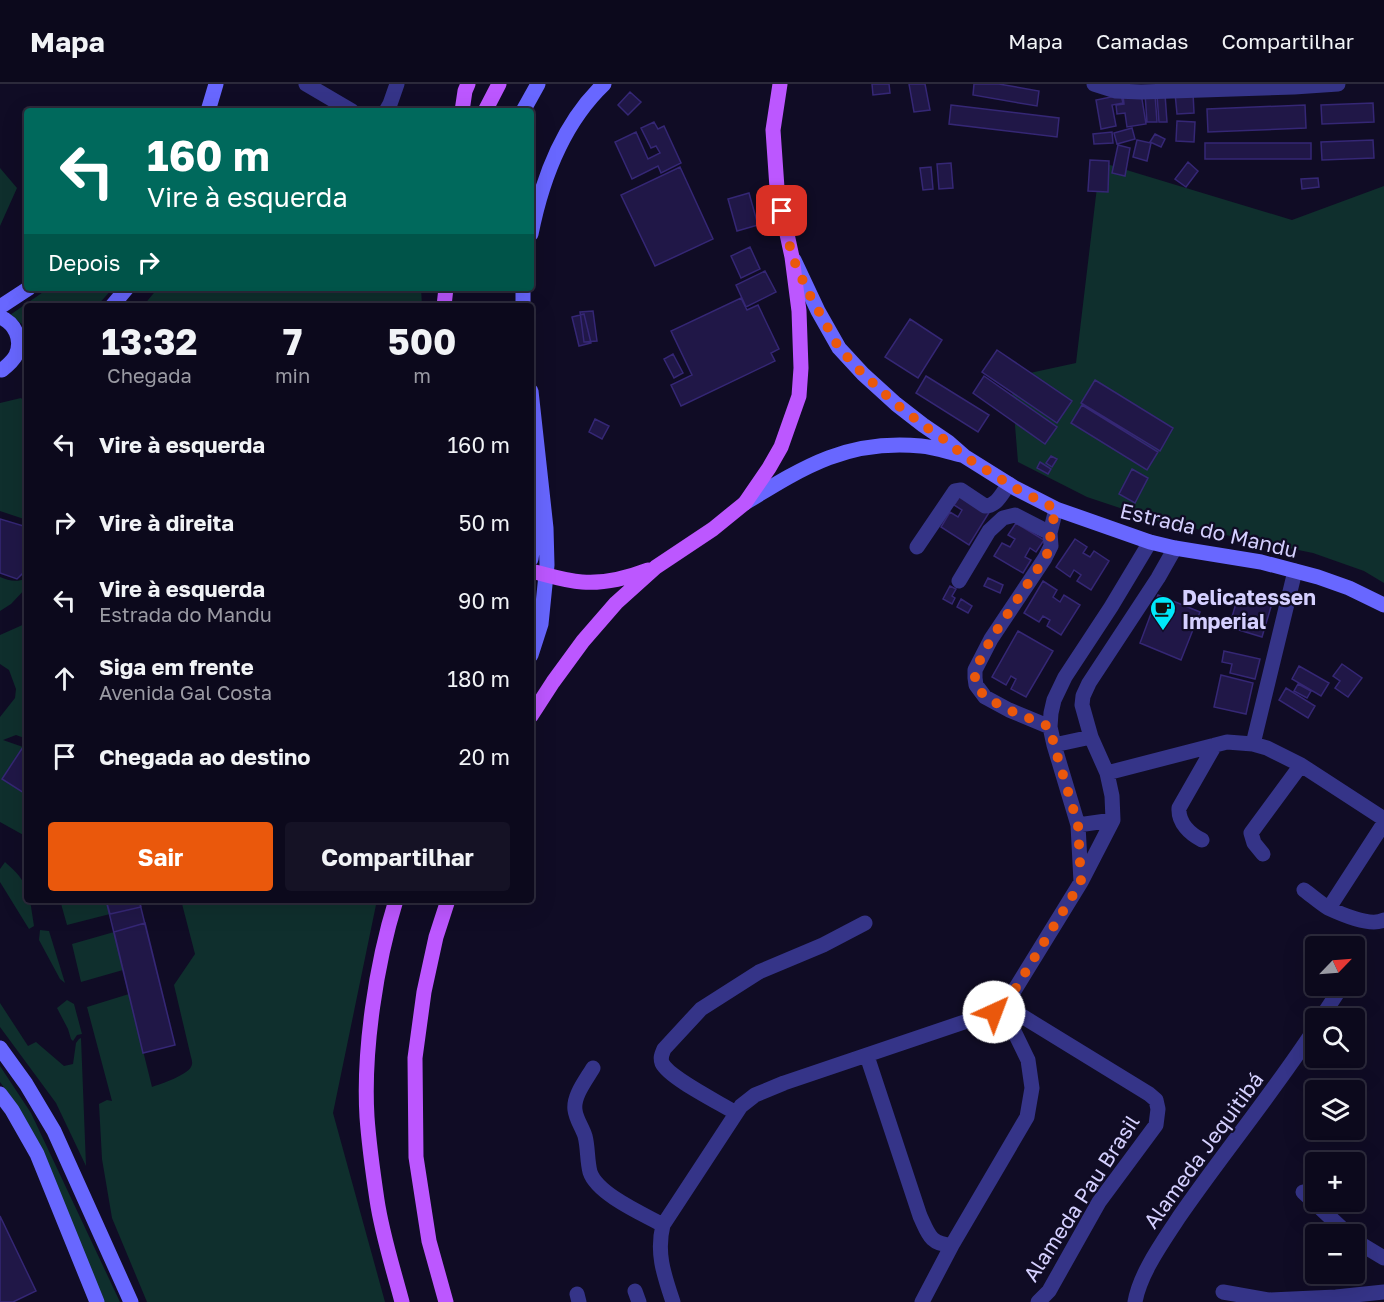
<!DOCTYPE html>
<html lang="pt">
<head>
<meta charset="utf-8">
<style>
	:root { --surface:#0c091c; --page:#151225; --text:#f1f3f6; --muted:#9a9aa3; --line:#2c2a3b; --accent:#ea580c }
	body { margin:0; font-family:"Golos Text",sans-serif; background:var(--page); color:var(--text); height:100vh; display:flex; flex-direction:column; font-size:22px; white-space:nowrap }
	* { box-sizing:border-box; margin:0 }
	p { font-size:20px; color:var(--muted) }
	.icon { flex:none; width:33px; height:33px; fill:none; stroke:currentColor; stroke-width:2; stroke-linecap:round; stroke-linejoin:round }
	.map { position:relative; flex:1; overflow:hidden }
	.drawer { position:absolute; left:24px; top:219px; width:510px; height:600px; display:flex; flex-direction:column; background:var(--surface); border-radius:6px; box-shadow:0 6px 24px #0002,0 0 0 2px var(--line) }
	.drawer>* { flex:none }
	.top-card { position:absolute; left:24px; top:24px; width:510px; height:183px; border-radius:6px; box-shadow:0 6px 24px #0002,0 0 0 2px var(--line); background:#00695c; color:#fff; overflow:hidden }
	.needle { width:39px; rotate:65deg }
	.buttons { position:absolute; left:1305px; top:852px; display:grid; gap:12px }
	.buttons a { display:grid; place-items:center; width:60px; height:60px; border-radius:6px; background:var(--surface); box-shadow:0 6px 24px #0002,0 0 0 2px var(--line); font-size:30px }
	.pin { position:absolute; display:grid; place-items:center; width:51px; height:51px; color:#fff; margin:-26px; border-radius:12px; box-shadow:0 3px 9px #0006 }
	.me { position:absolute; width:66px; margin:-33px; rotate:43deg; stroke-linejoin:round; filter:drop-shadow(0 0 4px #0008) }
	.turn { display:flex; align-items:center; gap:21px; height:126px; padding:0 24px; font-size:27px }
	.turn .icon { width:78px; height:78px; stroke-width:2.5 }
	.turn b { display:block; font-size:42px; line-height:51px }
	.then { display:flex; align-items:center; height:57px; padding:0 24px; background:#0003; gap:12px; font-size:22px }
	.eta { display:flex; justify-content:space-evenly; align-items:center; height:102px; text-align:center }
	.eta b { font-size:36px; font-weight:700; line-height:42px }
	.action { display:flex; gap:12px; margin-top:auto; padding:12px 24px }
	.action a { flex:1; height:69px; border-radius:6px; background:var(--accent); color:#fff; font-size:24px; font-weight:700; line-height:69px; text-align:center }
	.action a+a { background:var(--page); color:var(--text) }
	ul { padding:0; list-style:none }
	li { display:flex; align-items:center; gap:18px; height:78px; padding:0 24px }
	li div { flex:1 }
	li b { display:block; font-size:22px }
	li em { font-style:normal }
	header { display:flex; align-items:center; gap:36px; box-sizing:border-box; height:84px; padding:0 30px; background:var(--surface); border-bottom:2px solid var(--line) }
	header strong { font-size:28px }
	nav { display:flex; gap:33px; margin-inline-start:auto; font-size:21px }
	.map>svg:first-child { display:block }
	.green { fill:#0f2f2d }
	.building { fill:#201747; stroke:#352775; stroke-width:1.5 }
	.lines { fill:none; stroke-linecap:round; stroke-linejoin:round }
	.street { stroke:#353488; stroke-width:15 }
	.secondary { stroke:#6867ff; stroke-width:15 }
	.primary { stroke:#bc57ff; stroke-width:15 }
	.route { stroke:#ea580c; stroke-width:10; stroke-dasharray:0 18 }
	.labels { text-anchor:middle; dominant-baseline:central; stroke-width:4.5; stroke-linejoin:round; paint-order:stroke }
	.street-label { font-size:21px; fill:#d5d0ff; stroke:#100c25 }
	.poi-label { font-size:21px; font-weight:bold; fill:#d5d0ff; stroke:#100c25; text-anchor:start }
</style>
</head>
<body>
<header>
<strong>Mapa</strong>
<nav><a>Mapa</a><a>Camadas</a><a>Compartilhar</a></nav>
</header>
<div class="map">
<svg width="1384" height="1218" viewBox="0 0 1384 1218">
	<rect width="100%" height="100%" fill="#100c25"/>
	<path class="green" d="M1100,78l192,58 92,-34v397l-20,-12 -51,-18 -151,-31 -75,-25 -69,-35 -7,-85 65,-14z
		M0,84l17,20 -17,38z
		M49,204h64l-16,18h-70v27l-5,-9 -12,-9z
		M158,204h263l1,18h-279z
		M21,314l6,6v116l-27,-9v-108z
		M27,492v11l-16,17 -11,7v-34c9,4 16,5 26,2z
		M27,539v116l-11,-4 -13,5 20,7 -21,32 25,16v42l-27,-15v-105l15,-19 1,-9 -7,-19 -9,-6v-29z
		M5,778c13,12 22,19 22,38h3l4,26 -5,3 -29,-47v-13z
		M60,816h46l4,14 -43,11z
		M181,816h196l-44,213 52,189h-238l-35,-84 -10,-59 -3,-55 8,-4 5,1 -25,-94 42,-13 23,93c9,-3 35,-12 39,-20 2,-4 1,-6 0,-10l-17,-72 21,-31z
		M40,846l9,1 16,52 -5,-4 -21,-39z
		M114,848l9,38 -42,12 -9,-38z
		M67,916l7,4 8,30 -5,1 -4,6 -2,-2 -3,-10 -11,-21z
		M0,919l28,43 8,-4 28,24 9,-2 3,-21 3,-4 2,-1 5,128 -30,-63 -56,-76z
		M0,982l31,47 89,189h-17l-92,-205 -11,-15z"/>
	<path class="building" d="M872,0h17l1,9 -17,2z
		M909,0h16l5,26 -16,2z
		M974,0h25l40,7 -2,15 -64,-11z
		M630,8l11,10 -13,13 -10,-10z
		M1193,8l1,21 -17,1 -2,-21z
		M1141,9l5,31 -19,3 -2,-14 -8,1 -1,-9 8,-1 -1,-9z
		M1145,10h10l2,28h-10z
		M1165,10l2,28h-8l-2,-27z
		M1121,11l2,8 -11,2 4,21 -15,3 -5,-29z
		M1373,19l1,19 -52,2 -1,-19z
		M951,21l108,13 -2,19 -108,-13z
		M1305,21l1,23 -98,4 -1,-23z
		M1177,37l18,1 -1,20 -18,-1z
		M654,38l4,7 6,-3 17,37 -20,10 -3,-7 -26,13 -17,-37 21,-10 12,27 12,-6 -4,-7 -5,2 -10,-20z
		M1132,44l3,11 -18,5 -3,-11z
		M1112,48l1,11 -19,1 -1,-10z
		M1155,50l10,5 -4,8 -11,-5z
		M1137,56l14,3 -4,18 -14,-4z
		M1373,56l1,18 -52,2 -1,-18z
		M1205,59h106v16h-106z
		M1118,61l12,3 -5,28 -13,-3z
		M1090,76l19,1 -1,31 -20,-1z
		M1188,78l10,9 -12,16 -11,-8z
		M951,79l2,25 -14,1 -2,-25z
		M680,83l33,72 -58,27 -34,-71z
		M931,83l2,22 -10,1 -3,-22z
		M1318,94l1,9 -17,2 -1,-10z
		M749,109l9,32 -21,6 -9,-32z
		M750,163l10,22 -19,9 -10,-22z
		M765,187l11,21 -30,15 -10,-22z
		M741,214l6,12 11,-5 21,44 -8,4 4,8 -94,45 -10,-21 21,-10 -21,-44z
		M593,227l4,30 -13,1 -4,-30z
		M584,230l7,29 -12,3 -7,-29z
		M910,235l32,21 -24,38 -33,-21z
		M997,266l75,51 -15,22 -75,-51z
		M673,270l10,19 -9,5 -10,-19z
		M926,292l63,39 -11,17 -62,-39z
		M984,292l73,51 -12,17 -72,-51z
		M1095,296l78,48 -13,23 -79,-48z
		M1082,321l76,47 -11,18 -76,-47z
		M595,335l14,7 -7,13 -13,-7z
		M1051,372l6,3 -5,8 -6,-4z
		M1040,378l11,7 -3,5 -11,-6z
		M1132,385l16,9 -13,25 -16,-9z
		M962,409l28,18 -21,34 -28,-18 9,-15 8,5 4,-7 -8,-5z
		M0,435l27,8v31l-4,15 -6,6 -17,-6z
		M1016,439l28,17 -8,12 -6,-4 -5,9 6,3 -8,13 -29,-17 8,-13 8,4 5,-8 -7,-4z
		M1075,455l12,8 -4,6 7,4 4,-6 15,10 -18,29 -14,-9 4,-6 -7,-5 -4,7 -14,-10z
		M988,494l15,7 -3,8 -16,-7z
		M1043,497l14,9 -4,7 7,5 4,-7 16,10 -19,30 -14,-9 3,-6 -7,-4 -4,6 -15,-9z
		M950,502l6,3 -4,7 3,2 -3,6 -9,-5z
		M1251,510l22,6 -11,37 -33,-10 8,-27 11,3z
		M1158,511l42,17 -19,48 -41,-17z
		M961,515l11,7 -4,7 -11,-6z
		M1018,547l35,20 -27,46 -15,-8 5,-10 -5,-3 -5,9 -14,-8z
		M1224,567l36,8 -5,20 -25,-6 2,-9 -10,-2z
		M1342,580l20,14 -14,19 -13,-9 5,-7 -7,-5z
		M1299,582l30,17 -8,13 -29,-17z
		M1221,591l32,8 -7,31 -32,-7z
		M1298,600l13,7 -4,7 -13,-7z
		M1286,604l29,18 -7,12 -29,-18z
		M23,663l4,3v45l-25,-16z
		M23,663l4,3v45l-25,-16z
		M106,816h33l2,7 -31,7z
		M106,816h33l36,145 -32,8z
		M145,839l30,122 -32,8 -29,-121z
		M0,1132l36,75 -23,11h-13z"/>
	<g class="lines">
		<path class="street" d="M306,0l46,27
			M1094,0l22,7 25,1 153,-5 44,-3
			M386,27l4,-7 7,-20
			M1050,449l1,13 -6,12 -54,81 -16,31v8l1,7 9,12 24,13 41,17
			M917,463l38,-56 6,-1 24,16c12,0 17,-13 24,-22
			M959,497l30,-50 14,-13 12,-3 35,18 6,-24
			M1253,660l42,-173
			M1054,661l37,-8
			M1107,689l120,-31 26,2 14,4 34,17 83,54
			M1078,741l35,-5
			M1202,756c-12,-6 -24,-17 -23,-32l36,-63
			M1263,770l-9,-11 -3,-10 50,-68
			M1081,798l-3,-57 -24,-80 -4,-18 1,-14 3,-13 11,-23 46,-70 39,-65
			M1304,806c8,6 16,13 24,18 13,6 42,19 56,12
			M1329,824l55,-85
			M1009,915l72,-117 32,-62 -1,-24 -5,-23 -16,-36 -9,-32 1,-9 6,-13 69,-105 17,-30
			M1017,929l132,81 7,6 2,9 -2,16 -57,77 -50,89 -11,11
			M1321,934l21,-32
			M867,972l53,160c8,17 10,29 32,29
			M593,984c-7,12 -20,28 -18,42 1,9 7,17 10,26 3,11 2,24 5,36 7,22 53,42 73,53
			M736,1029c-16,-10 -67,-35 -74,-50 -2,-6 0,-9 2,-14l37,-40 58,-37 64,-27 42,-22
			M1303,1108l45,42
			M1354,1156l30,18
			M635,1207l4,11
			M1223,1208l45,8 68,-3 48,-5
			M577,1210l2,8
			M673,1218c-9,-27 -17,-49 -10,-77l78,-119 14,-11 29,-12 210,-71
			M922,1218l30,-57 75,-128 5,-29 -4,-28 -19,-39
			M1135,1218c5,-29 28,-60 44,-85 44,-64 94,-124 137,-190"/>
		<path class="secondary" d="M208,27l8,-27
			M523,27l15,-27
			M531,150c11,-55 31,-110 73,-150
			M794,176l24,51 21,37 24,26 33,30 27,21 25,17 16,14 51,32 41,21 94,33 25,6 86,14 57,15 31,11 35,17
			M523,204v18
			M112,222l15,-18
			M0,223l29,-19
			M0,233c15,6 23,23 16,38 -3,6 -9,11 -14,15
			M531,307l15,137 1,37 -6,59 -10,31
			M745,419c60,-37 103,-64 176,-57 13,1 27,6 40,9
			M531,475l7,-50
			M0,964l26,36 28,47 77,171
			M0,1010l12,16 25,44 60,148"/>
		<path class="primary" d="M462,27l3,-20 3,-7
			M485,27l14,-27
			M444,222l2,-18
			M531,487c17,4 34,10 51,11 23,2 45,-4 66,-12
			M531,632l22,-34 30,-41 33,-38 40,-36 57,-38 32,-26 24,-35 12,-21 18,-51 2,-28 -2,-57 -7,-54 -15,-69 -4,-58 7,-46
			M396,816c-20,64 -33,151 -29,217 2,28 6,56 10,83 5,34 16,68 25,102
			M446,1218l-17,-61 -13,-84 -1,-99 9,-66 12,-55 12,-37"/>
	</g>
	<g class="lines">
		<path class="route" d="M782,127l10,45 15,34 32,58 24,26 33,30 27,21 25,17 16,14 51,32 41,21 -6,24 1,13 -6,12 -54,81 -16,31v8l1,7 9,12 24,13 41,17 4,18 24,80 3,57 -72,117c-9,-1 -15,4 -15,13"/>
	</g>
	<defs>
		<symbol id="cafe-pin" viewBox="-11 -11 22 30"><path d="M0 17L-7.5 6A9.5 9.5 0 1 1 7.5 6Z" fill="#00e8fb" stroke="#100c25"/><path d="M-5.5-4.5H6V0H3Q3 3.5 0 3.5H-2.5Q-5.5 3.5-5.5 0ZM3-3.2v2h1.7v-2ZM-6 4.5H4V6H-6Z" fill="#111"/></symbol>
	</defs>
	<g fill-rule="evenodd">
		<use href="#cafe-pin" x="1148" y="510" width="30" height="40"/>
	</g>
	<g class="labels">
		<g class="street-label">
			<text transform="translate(1209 446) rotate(13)">Estrada do Mandu</text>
			<text transform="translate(1203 1066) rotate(-54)">Alameda Jequitibá</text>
			<text transform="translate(1081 1114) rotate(-57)">Alameda Pau Brasil</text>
		</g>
		<g class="poi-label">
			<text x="1182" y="513">Delicatessen<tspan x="1182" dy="24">Imperial</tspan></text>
		</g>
	</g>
</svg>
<div class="buttons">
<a><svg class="needle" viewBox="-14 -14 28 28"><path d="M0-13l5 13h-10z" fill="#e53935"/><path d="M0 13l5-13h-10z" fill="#9a9aa3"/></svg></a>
<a><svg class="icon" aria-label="search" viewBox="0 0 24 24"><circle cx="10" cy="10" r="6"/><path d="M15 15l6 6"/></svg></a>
<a><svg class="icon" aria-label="layers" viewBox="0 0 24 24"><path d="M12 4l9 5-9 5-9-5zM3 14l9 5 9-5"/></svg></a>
<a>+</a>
<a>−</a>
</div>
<div class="pin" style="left:782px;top:127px;background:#d93025"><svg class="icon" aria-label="arrive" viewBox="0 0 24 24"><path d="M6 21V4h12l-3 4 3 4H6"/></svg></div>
<svg class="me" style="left:994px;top:928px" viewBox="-20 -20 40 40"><circle r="19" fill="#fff"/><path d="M0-13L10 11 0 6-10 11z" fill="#ea580c"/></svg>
<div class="top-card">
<div class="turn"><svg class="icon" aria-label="left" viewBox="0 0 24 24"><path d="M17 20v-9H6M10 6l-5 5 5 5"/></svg><div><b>160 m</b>Vire à esquerda</div></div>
<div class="then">Depois<svg class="icon" aria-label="right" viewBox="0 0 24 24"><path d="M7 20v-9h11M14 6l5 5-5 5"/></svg></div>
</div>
<section class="drawer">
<div class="eta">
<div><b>13:32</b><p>Chegada</p></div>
<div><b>7</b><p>min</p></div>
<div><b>500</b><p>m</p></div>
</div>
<ul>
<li><svg class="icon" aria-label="left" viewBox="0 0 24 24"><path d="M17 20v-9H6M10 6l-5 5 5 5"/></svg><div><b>Vire à esquerda</b></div><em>160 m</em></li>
<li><svg class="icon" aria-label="right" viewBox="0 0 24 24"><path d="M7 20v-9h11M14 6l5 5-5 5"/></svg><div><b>Vire à direita</b></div><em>50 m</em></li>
<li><svg class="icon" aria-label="left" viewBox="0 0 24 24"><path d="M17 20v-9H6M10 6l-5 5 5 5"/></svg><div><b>Vire à esquerda</b><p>Estrada do Mandu</p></div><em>90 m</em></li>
<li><svg class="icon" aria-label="ahead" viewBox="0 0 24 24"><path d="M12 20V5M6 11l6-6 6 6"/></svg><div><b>Siga em frente</b><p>Avenida Gal Costa</p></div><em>180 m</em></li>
<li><svg class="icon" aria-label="arrive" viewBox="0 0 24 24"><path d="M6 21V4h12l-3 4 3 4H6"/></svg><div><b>Chegada ao destino</b></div><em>20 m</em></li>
</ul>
<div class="action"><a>Sair</a><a>Compartilhar</a></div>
</section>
</div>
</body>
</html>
